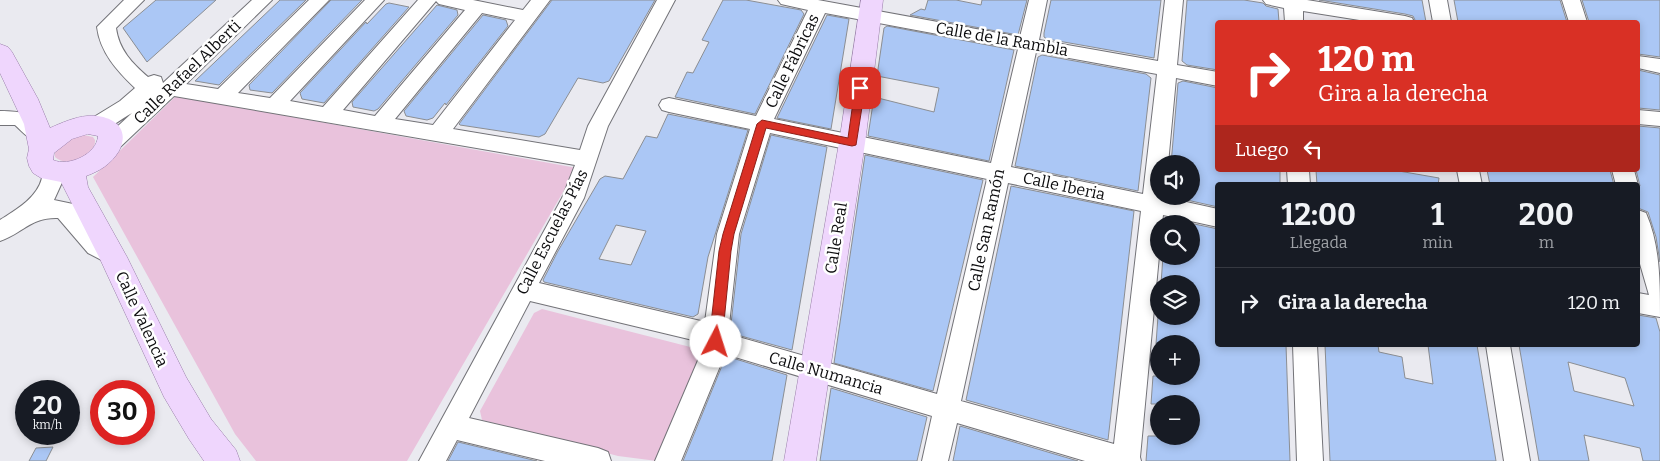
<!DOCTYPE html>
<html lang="es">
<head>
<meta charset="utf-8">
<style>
	:root { --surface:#171b24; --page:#242831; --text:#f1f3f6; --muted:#9ea1a6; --line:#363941 }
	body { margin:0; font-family:Bitter,serif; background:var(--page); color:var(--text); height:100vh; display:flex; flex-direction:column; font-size:19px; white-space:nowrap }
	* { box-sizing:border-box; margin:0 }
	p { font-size:16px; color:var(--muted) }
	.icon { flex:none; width:28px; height:28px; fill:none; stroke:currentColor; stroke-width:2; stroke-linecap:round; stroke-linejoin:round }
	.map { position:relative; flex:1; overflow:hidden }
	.drawer { position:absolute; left:1215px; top:182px; width:425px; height:165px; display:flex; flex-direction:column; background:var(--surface); border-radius:5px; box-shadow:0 2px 8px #0003 }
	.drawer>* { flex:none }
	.guide { position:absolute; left:1215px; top:20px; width:425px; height:152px; border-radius:5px; box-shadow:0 2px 8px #0003; background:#d93025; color:#fff; overflow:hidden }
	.tools { position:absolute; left:1150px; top:155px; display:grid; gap:10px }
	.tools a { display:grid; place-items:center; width:50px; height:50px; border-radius:50%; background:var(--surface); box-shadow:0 2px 8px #0003; font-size:25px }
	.speed { position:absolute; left:15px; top:380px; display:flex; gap:10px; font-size:25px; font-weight:700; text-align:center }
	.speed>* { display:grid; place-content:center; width:65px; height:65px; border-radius:50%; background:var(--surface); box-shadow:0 2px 8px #0003; line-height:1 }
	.speed small { font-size:12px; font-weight:400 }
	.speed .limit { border:8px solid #d22; background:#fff; color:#111 }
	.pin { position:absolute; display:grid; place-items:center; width:42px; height:42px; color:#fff; margin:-21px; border-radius:10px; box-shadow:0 2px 8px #0006 }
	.me { position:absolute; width:55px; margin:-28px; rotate:5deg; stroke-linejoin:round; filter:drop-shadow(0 0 4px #0008) }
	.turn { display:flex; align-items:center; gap:18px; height:105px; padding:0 20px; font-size:22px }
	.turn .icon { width:65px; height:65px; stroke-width:2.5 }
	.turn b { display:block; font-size:35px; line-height:42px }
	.then { display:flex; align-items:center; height:48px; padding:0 20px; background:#0003; gap:10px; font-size:19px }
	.eta { display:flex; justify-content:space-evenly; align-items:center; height:85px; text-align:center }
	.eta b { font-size:30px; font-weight:700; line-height:35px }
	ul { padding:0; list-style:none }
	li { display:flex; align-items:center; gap:15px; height:70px; padding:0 20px; border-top:1px solid var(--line) }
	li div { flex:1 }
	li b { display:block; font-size:19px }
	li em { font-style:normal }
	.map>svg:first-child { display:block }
	.green { fill:#e9c2dc }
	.building { fill:#abc7f5; stroke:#8b8e93; fill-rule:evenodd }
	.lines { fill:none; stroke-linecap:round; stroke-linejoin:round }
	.minor-casing { stroke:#737378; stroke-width:2 }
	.major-casing { stroke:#987da9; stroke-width:1 }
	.minor { fill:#fff; fill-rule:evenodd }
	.major { fill:#efd6fd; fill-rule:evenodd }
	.route { fill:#d93025; stroke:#8d1f18 }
	.labels { text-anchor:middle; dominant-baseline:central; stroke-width:5; stroke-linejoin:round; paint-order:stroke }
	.street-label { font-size:16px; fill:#0c0c0e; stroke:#fff }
</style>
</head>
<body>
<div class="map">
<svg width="1660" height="461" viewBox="0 0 1660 461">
	<rect width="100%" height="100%" fill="#eaeaf0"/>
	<path class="green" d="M176,96l401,72 -170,293h-151l-21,-27 -142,-257z
		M84,135l9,2 2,3c1,16 -28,29 -40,17 -1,-15 17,-19 29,-22z
		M542,309l160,41v3l-45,108 -39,-5 -136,-36 -2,-9 54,-98z"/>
	<path class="building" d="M156,0h60l-69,62 -24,-34z
		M280,0h26l-87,85 -24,-4z
		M331,0h31l-90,93 -22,-3 -1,-5z
		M552,0h103l-46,81 -6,2 -25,-5 -33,56 -6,3 -79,-12 -1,-1z
		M723,0h23l55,10 3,4 -49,100 -80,-17 12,-25 6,1 16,-31 -7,-2z
		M928,0h28l25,5 1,-5h45l-9,35 -108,-20 11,-6 4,1z
		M1051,0h110l-7,58 -107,-19 -3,-2v-4z
		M1187,0h57l19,3 3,3 12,3 1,13h-61v48l-31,-5 -5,-4z
		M1319,0h103l4,22h-10l-3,-6 -8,-2z
		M1454,0h106l7,22h-109z
		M1582,0h78v57l-22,-3v-32h-49z
		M389,3l20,4 -85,96 -22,-4 -2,-6 66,-71 1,2 19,-20z
		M437,5l20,5 1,5 -80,94 -4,2 -21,-4 -1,-5z
		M483,15l23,5 2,6 -62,79 -1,-2 -12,15 -6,2 -21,-4 -2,-5z
		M827,15l22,4 -18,110 -54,-11z
		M887,26l127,24 -25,111 -121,-25 6,-39 60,15 5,-24 -62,-12 7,-48z
		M1042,55l104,19 5,4 -13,113 -123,-25 23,-109z
		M1638,70l22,5v35l-22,-2z
		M1183,81l35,7v82h62v15h-62v22l-49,-11h22v-32h-20l7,-81z
		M668,114l80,16 -40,127 -10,57 -5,3 -149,-35 -1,-2 15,-29 42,-72 5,-3 18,3 23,-43 11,2zM616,225l30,6 -15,34 -32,-6z
		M1638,126l22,2v134l-4,-25 -8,-25 -10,-4v-20l2,-2 -4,-16h2z
		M771,135l56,12 -35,203 -62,-17 11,-99z
		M865,155l118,25 -50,211 -99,-28z
		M1316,170h77l46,8 -1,7h-121z
		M1487,170h123l4,15h-124z
		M1011,186l123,25 -26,229 -142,-40z
		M1166,218l52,11v116h68l4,116h-144l2,-25h43v-32h-40l2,-28h38v-32h-35l2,-28h33v-32h-30l2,-28h28v-32h-25z
		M1638,315l18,3 4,14v129h-17l-3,-13 -56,-13 5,26h-50l-20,-116h119zM1568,362l57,16 9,28 -60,-15z
		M1325,345h53l1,7 23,5 3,21 28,6 -5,-39h49l19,116h-166z
		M726,356l61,19 -15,86h-89z
		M831,388l96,29 -10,44h-97z
		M960,426l118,35h-125z
		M458,442l79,19h-89z
		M53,447l-7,14h-17l7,-13z"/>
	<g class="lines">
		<defs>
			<path id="minor" d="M124,0h20l-28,28c3,22 16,35 32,49l6,-2 7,2 2,6 89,-83h20l-86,84 32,5 91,-89h20l-91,93 32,5 95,-98h19l-94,101 33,6 95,-107h55l50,10 8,-10h19l-97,129 127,21 8,-24 69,-126h18l-67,126 -24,72 -45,85 166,39 12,-88 33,-105 -81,-17 -7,-2 -3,-5 3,-5 7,-2 87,18 52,-106 -27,-6 -3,-4h40l202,37 9,-37h18l-8,40 119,21 7,-61h18l-6,65 41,7v14l-42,-8 -8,86h-9v32l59,13v18l-55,-12 -1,9h-3v32l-19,201 1,4h-56l-128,-38 -9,38h-26l10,-45 -207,-62 -44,107h-26l47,-110v-6l-5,-4 -167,-40 -61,117 129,30 10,4 3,9h-66l-88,-21 -11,21h-27l143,-263 13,-33 -401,-69 -56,53 -7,3 -7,-3 -3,-5 3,-5 28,-26c-13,7 -28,22 -43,17l-3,-5 3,-5 31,-19 15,-13c-18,-17 -35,-36 -38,-61zM436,1l3,3 26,6 -90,106 -32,-6zM482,13l33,7 -82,105 -38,-6zM825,13l193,36 -27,114 -217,-44zM1036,52l121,22 -14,120 -132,-27zM770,133l217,46 -50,215 -209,-60 11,-100zM1008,183l133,28 -27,233 -153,-43z
				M1263,0h44l98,16 7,2 2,4h-42l-69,-11v11h-18l-1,-14 -18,-4z
				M1429,0h18l4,22h-18z
				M1562,0h18l7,22h-18z
				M1638,56l22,3v14l-22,-5z
				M1638,110l22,2v14l-22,-2z
				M0,111c22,0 38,3 50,24l-3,5c-14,5 -22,-6 -32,-15h-15z
				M49,163l8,2 7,13 -10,22 19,4 25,31 23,15 4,7 -4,7 -8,2 -25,-13 -30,-35c-27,-1 -35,15 -58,23v-21c16,-10 37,-22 42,-42l-4,-7 3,-6z
				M1287,170h22l1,15h-22z
				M1457,170h22l3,15h-22z
				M1612,170h22l4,15v1l-22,-1z
				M1638,210l8,3c14,32 14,68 14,104l-22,-4v-20l11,2 -11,-38z
				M1293,345h24l6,116h-26z
				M1486,345h24l20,116h-26z"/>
			<path id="major" d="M861,0h22l-18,143 -49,318h-32l55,-318z
				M0,44l8,3 4,5 26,47 12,29c11,-5 25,-11 37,-12 22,-2 45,10 32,35 -8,13 -19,20 -33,25l2,11 39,70 59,120 25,42 25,31 4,11h-36l-15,-22 -25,-42 -64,-138 -39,-77 -20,-4 -8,-5 -4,-7 -2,-8 2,-9 -5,-25 -24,-51zM88,134l10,2c-1,18 -29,31 -45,24l1,-7 18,-14z"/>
		</defs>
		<use href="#minor" class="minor-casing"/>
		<use href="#major" class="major-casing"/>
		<use href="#minor" class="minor"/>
		<use href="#major" class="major"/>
	</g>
	<path class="route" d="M860,85l5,3 -9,57 -4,1 -86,-18 -32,106 -3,17 -9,91 -2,3 -4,2 -5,-2 -2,-3 10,-91 4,-17 34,-110 5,-4 86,18 7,-50z"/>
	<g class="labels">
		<g class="street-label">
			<text transform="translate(1002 39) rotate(10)">Calle de la Rambla</text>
			<text transform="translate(792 61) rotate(-64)">Calle Fábricas</text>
			<text transform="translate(187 72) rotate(-44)">Calle Rafael Alberti</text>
			<text transform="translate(1064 186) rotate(12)">Calle Iberia</text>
			<text transform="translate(986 230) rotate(-78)">Calle San Ramón</text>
			<text transform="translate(552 232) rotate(-63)">Calle Escuelas Pías</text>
			<text transform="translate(836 238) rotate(-81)">Calle Real</text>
			<text transform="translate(142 319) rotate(65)">Calle Valencia</text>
			<text transform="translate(826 373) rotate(16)">Calle Numancia</text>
		</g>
	</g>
</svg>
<div class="tools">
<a><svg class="icon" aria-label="sound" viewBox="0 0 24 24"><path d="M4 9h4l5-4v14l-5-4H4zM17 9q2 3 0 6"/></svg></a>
<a><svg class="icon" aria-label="search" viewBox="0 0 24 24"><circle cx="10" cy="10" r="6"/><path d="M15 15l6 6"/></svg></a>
<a><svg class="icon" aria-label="layers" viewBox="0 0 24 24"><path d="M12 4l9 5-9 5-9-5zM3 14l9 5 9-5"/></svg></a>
<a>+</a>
<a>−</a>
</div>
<div class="speed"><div>20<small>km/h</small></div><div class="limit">30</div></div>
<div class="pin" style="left:860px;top:88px;background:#d93025"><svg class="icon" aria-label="arrive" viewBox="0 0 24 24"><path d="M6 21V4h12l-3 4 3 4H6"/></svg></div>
<svg class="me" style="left:716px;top:342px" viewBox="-20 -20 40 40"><circle r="19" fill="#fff"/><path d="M0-13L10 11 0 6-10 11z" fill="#d93025"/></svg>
<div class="guide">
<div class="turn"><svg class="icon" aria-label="right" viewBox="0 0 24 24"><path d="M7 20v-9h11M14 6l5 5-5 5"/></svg><div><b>120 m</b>Gira a la derecha</div></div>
<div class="then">Luego<svg class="icon" aria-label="left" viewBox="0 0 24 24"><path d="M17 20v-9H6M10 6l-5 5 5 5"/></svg></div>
</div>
<section class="drawer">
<div class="eta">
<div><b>12:00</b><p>Llegada</p></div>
<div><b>1</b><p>min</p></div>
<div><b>200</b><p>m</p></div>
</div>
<ul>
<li><svg class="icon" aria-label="right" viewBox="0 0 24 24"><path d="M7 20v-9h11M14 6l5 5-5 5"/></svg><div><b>Gira a la derecha</b></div><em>120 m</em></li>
</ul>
</section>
</div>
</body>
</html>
